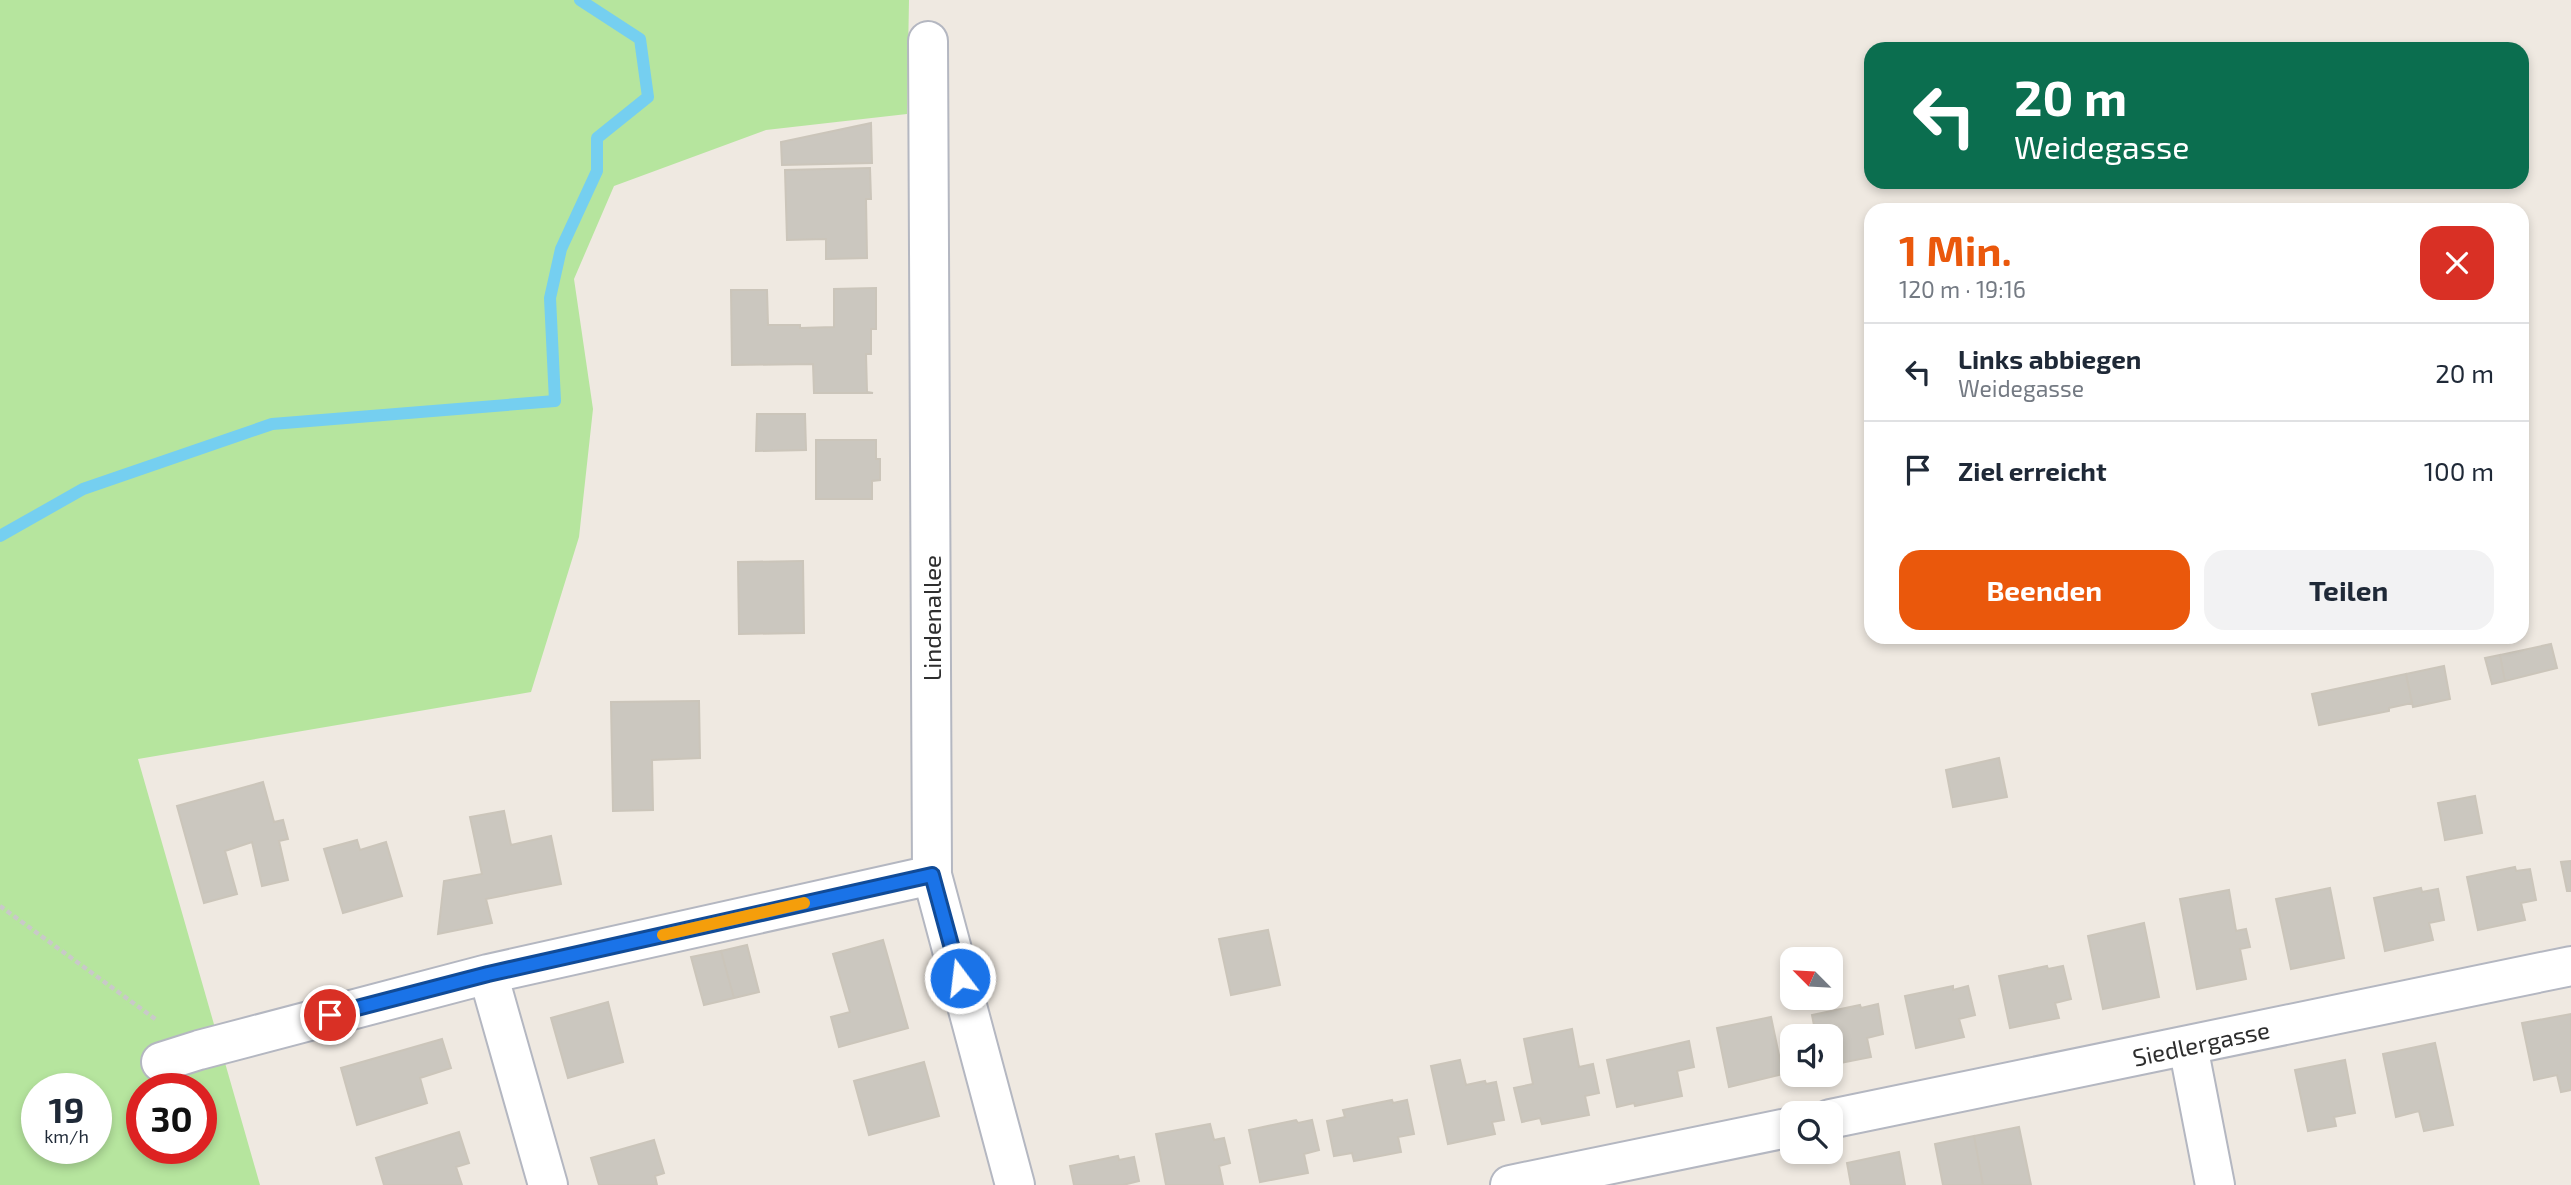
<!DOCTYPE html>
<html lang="de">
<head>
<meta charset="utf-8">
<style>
	:root { --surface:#fff; --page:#f2f2f3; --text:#1f2937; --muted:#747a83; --line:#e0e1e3; --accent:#ea580c }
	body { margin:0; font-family:"Exo 2",sans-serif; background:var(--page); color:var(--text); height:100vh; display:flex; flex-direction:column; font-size:26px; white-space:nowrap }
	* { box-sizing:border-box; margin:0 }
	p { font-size:23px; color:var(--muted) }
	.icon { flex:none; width:38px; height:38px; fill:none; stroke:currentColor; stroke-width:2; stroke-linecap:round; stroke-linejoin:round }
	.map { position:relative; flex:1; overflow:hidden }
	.details { position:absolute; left:1864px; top:203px; width:665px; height:441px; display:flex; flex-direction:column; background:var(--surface); border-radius:21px; box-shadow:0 4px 10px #0003 }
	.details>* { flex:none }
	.hud { position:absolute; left:1864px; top:42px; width:665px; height:147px; border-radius:21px; box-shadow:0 4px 10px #0003; background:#0b6e4f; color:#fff; overflow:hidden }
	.needle { width:46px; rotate:294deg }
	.tools { position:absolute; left:1780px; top:947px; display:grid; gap:14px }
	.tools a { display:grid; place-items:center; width:63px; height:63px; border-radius:14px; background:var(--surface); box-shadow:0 4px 10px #0003; font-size:35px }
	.speed { position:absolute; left:21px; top:1073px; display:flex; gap:14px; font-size:35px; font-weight:700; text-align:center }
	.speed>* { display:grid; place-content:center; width:91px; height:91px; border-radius:50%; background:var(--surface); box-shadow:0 4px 10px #0003; line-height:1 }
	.speed small { font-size:18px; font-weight:400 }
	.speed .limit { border:10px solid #d22; background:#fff; color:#111 }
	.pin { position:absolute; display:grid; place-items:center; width:60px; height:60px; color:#fff; margin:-30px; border:4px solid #fff; border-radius:50%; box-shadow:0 2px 7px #0007 }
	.me { position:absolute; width:77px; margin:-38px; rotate:345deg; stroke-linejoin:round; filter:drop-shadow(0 0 5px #0008) }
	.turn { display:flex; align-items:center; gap:24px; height:147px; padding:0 35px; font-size:32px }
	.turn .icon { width:91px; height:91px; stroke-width:2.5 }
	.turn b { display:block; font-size:49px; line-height:60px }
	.round { display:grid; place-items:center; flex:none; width:74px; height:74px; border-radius:21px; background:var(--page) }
	.overview { display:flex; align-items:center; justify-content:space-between; height:119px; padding:0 35px }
	h1 { font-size:42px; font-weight:700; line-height:52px; color:var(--accent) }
	.action { display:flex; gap:14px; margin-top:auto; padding:14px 35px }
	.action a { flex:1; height:80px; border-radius:21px; background:var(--accent); color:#fff; font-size:28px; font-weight:700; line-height:80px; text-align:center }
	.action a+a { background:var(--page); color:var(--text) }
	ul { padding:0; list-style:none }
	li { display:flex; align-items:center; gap:21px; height:98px; padding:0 35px; border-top:2px solid var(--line) }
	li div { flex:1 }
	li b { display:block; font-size:26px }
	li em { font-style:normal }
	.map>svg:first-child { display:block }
	.green { fill:#b6e59e; fill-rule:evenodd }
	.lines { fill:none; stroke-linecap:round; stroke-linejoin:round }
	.stream { stroke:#75cff0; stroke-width:12 }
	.building { fill:#cbc7bf; stroke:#cbc5ba; stroke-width:2 }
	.minor-casing { stroke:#b4b7c1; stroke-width:42 }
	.path { stroke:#c9c9c9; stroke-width:4.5; stroke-dasharray:5 3.5; stroke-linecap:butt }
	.minor { stroke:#fff; stroke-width:38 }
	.route-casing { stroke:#114b97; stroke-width:18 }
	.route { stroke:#1a73e8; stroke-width:12 }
	.slow { stroke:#f59e0b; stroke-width:12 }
	.labels { text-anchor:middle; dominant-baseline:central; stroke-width:5; stroke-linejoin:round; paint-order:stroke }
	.street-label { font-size:24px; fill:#2e2e2e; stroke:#fff }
</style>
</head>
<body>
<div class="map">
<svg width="2571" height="1185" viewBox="0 0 2571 1185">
	<rect width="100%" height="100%" fill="#efe9e1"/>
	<path class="green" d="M0,0h909l-2,114 -141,16 -152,56 -40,93 19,130 -14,128 -48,155 -393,67 122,426h-260zM37,1088h59v60h-59zM142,1088h59v60h-59z"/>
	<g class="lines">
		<path class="stream" d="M0,536l83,-47 189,-65 283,-23 -5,-103 11,-49 36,-78v-33l51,-41 -8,-58 -60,-39"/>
	</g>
	<path class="building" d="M871,123l1,40 -90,2 -1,-23z
		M870,168l1,31h-5l1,59 -41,1v-20l-39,1 -2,-70z
		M876,288v41h-5v25h-5l1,38 6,1h-59l-1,-29 -81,1 -1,-75h36l1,35h32v3l34,-1v-38z
		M757,414h48l1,36 -50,1z
		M816,440h60v19h4v21l-8,1v18h-56z
		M803,561l1,72 -65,1 -1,-72z
		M2551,644l6,24 -52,13 -5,-26z
		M2500,655l5,26 -13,3 -7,-26z
		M2444,666l6,33 -37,8 -7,-33z
		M2406,674l6,29 -23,5v3l-70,14 -7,-31z
		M699,701l1,57 -48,2 1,50 -40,1 -2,-109z
		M1999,758l8,39 -54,10 -7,-37z
		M263,782l11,40 9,-2 5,19 -9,2 9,39 -26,6 -10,-44 -27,9 12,43 -33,9 -27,-97z
		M2475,796l7,37 -37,7 -7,-37z
		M504,811l7,34 40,-9 10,48 -75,15 6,24 -54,11 6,-53 38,-7 -12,-57z
		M357,840l3,10 26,-8 16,54 -59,17 -19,-64z
		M2571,861v30h-4l-6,-29z
		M2515,867l1,4 14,-2 6,31 -15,3 4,17 -47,10 -11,-53z
		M2330,888l14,70 -53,11 -15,-70z
		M2421,888l1,4 16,-3 6,31 -15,3 4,17 -48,11 -11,-53z
		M2229,890l7,41 10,-2 4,18 -10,2 6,30 -49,10 -17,-90z
		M2144,923l15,74 -56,12 -15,-73z
		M1268,930l12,55 -49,10 -12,-56z
		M883,940l25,88 -69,19 -8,-30 19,-5 -17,-58z
		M747,945l12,47 -25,6 -13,-47z
		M721,951l13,47 -30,7 -13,-48z
		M2047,966l1,3 15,-3 8,33 -16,4 4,15 -49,10 -11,-52z
		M1953,986v4l15,-4 7,29 -16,4 5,18 -48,11 -11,-52z
		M608,1002l15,60 -55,16 -17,-60z
		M1878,1004l5,30 -16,4 4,19 -41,8v-29h-14l-4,-21 48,-10 1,3z
		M2571,1014v76l-10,2 -4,-17 -23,5 -12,-57z
		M1771,1017l12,57 -54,13 -12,-59z
		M1572,1029l7,38 14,-3 6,29 -14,3 4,19 -47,9 -2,-6 -18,4 -8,-34 19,-4 -9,-45z
		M442,1039l9,29 -31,10 7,25 -70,22 -16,-57z
		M1689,1041l5,26 -17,4 5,25 -47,10 -1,-3 -17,4 -10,-47z
		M2435,1043l18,82 -29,6 -5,-20 -23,6 -13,-63z
		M1460,1060l6,25 19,-4 1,3 10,-2 8,38 -12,2 3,12 -47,10 -17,-78z
		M2345,1060l10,53 -21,4 2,9 -28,5 -13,-61z
		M924,1062l15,54 -70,19 -15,-54z
		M1392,1100l1,3 14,-3 7,34 -16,3 3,15 -47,9 -2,-8 -18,3 -7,-35 18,-4 -2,-7z
		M1296,1120l2,3 14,-3 7,30 -15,4 4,19 -48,9 -11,-52z
		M1210,1124l4,16 10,-2 6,25 -11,3 4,19h-57l-10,-51z
		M2019,1127l12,58h-48l-9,-49z
		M459,1132l10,31 -13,4 6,18h-78l-8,-27z
		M1974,1136l9,49h-40l-8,-41z
		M654,1140l10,33 -9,3 2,9h-58l-8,-27z
		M1899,1152l6,33h-54l-4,-22z
		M1118,1156l1,4 15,-3 5,24 -16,4h-49l-4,-19z"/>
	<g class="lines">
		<defs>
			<path id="minor" d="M928,41l4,834 83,310
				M488,974l60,211
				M2188,1046l27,139
				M161,1062l38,-12 289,-76 444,-99
				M1830,1119l741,-153
				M1510,1185l282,-58"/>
		</defs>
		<use href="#minor" class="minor-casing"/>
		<path class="path" d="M0,906l158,115"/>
		<use href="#minor" class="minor"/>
	</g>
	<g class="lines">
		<defs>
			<path id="route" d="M330,1015l158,-41 444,-99 28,103"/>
		</defs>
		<use href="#route" class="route-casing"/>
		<use href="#route" class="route"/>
		<path class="slow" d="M663,935l141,-32"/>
	</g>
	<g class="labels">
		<g class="street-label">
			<text transform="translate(931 618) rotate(-90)">Lindenallee</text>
			<text transform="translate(2201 1043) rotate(-12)">Siedlergasse</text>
		</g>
	</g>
</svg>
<div class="tools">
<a><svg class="needle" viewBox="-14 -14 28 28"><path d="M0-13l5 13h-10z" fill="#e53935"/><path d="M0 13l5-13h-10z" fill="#747a83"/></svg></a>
<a><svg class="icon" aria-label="sound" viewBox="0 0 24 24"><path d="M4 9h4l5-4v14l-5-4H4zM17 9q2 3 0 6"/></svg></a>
<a><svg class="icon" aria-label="search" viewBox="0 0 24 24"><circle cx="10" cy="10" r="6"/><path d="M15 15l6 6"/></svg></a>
</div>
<div class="speed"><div>19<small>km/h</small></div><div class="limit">30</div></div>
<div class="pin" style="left:330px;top:1015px;background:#d93025"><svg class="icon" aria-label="arrive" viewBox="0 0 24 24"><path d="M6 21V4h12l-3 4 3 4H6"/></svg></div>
<svg class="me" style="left:960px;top:978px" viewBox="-20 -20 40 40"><circle r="17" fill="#1a73e8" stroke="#fff" stroke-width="3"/><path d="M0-11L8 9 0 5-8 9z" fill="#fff"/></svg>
<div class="hud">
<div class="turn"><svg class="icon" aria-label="left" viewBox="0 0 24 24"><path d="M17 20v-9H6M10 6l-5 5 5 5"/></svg><div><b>20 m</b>Weidegasse</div></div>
</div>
<section class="details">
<div class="overview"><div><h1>1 Min.</h1><p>120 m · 19:16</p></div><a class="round" style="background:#d93025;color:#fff"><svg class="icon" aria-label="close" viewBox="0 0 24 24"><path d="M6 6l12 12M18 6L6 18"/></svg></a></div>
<ul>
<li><svg class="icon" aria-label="left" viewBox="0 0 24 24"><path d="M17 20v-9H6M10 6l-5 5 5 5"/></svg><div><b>Links abbiegen</b><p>Weidegasse</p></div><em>20 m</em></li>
<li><svg class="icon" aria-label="arrive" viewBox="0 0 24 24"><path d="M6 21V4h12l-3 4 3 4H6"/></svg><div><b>Ziel erreicht</b></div><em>100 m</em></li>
</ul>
<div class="action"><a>Beenden</a><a>Teilen</a></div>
</section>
</div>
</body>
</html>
